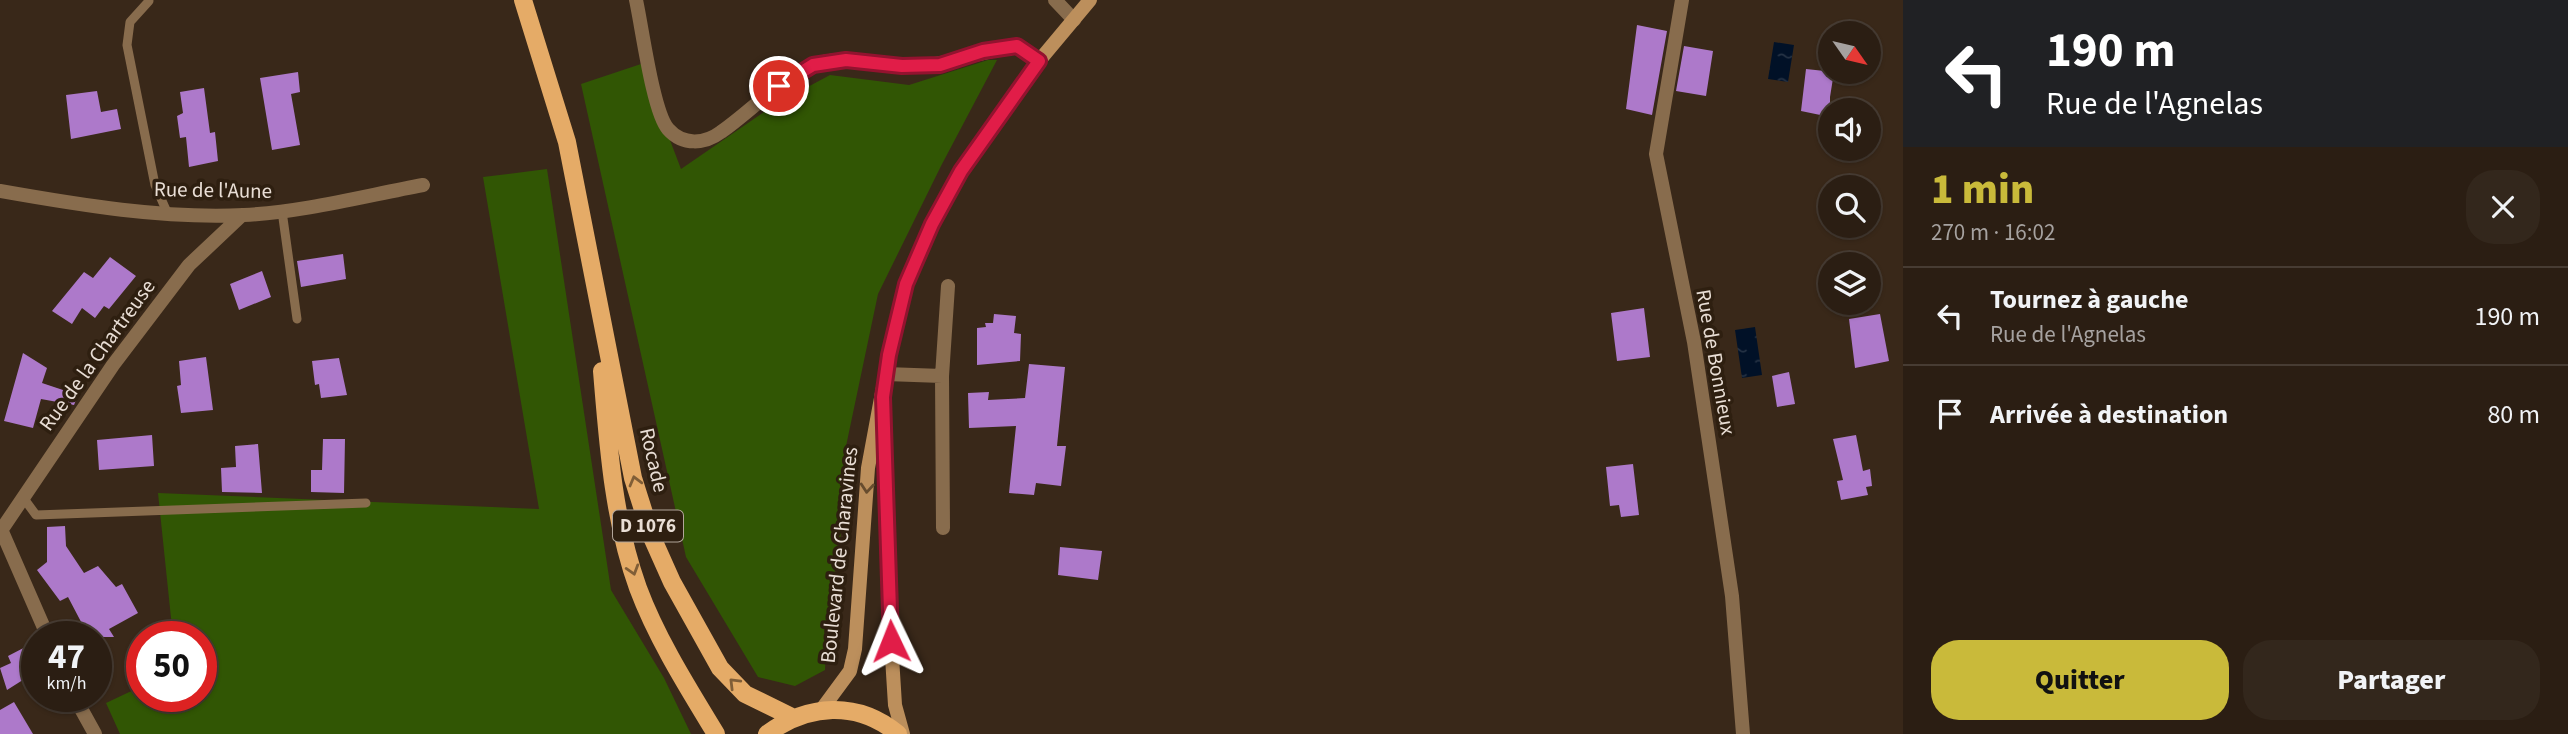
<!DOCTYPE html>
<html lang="fr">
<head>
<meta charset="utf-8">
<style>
	:root { --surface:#2b1e13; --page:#33271c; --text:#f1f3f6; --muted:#a6a2a0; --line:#473c33; --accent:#c9ba3a }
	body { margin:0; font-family:"Source Sans 3",sans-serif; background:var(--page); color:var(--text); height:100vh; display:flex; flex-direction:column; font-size:26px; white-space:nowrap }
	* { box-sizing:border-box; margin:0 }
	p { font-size:23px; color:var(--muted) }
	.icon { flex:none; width:38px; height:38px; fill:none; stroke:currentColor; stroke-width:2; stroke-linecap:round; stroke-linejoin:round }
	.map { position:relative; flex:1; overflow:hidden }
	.sheet { display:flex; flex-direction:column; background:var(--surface); width:665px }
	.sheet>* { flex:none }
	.banner { background:#202124; color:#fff; overflow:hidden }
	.needle { width:46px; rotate:124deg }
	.controls { position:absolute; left:1818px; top:21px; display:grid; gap:14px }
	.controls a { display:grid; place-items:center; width:63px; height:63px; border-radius:50%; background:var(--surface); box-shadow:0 2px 5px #0004,0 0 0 2px var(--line); font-size:35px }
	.speed { position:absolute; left:21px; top:621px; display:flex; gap:14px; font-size:35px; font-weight:700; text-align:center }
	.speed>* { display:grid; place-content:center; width:91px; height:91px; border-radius:50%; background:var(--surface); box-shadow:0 2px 5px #0004,0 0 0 2px var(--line); line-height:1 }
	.speed small { font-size:18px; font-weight:400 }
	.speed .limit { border:10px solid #d22; background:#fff; color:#111 }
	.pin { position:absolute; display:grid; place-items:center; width:60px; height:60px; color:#fff; margin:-30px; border:4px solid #fff; border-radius:50%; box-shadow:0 2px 7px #0007 }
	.me { position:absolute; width:77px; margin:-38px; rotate:358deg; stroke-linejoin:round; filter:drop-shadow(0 0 5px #0008) }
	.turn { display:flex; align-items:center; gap:24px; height:147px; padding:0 28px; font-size:32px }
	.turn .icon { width:91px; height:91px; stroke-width:2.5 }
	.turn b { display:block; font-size:49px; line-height:60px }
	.round { display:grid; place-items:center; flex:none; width:74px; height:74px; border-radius:28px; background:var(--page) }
	.summary { display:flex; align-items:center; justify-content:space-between; height:119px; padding:0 28px }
	h1 { font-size:42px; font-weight:800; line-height:52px; color:var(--accent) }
	.primary-button { display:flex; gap:14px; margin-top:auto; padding:14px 28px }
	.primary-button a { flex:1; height:80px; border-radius:28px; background:var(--accent); color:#111; font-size:28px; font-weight:800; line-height:80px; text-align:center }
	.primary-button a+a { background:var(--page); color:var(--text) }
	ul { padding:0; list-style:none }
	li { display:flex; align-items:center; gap:21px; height:98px; padding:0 28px; border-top:2px solid var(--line) }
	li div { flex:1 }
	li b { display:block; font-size:26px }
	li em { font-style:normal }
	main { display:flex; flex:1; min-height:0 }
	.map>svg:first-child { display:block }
	.green { fill:#315604 }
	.water { fill:url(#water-ripples) }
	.building { fill:#ad79ca }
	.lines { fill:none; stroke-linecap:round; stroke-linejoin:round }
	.lane { stroke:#886c4d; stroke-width:9 }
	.street { stroke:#886c4d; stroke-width:14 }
	.secondary { stroke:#bc8f5c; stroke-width:14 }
	.primary { stroke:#e5ab67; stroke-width:18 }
	.oneway { stroke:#805e37 }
	.oneway2 { stroke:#674c2e }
	.route-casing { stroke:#92132f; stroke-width:18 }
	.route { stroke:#e11d48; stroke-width:12 }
	.labels { text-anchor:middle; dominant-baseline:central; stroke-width:7; stroke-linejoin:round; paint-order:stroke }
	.shield { fill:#2e1f10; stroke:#b1a59a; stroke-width:2 }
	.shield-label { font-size:19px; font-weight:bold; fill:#e9ded5 }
	.street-label { font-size:21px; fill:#e9ded5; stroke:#2e1f10 }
</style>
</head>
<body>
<main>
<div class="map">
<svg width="1903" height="734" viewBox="0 0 1903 734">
	<defs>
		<pattern id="water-ripples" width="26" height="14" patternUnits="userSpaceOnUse" patternTransform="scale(1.75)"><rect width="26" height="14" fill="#011127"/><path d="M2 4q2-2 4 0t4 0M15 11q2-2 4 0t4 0" fill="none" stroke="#263345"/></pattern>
	</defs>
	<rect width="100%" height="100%" fill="#392819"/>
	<path class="green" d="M988,60h9l-56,106 -63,128 -33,157v56l-18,118 -2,45 -30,16 -37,-9 -72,-120 -105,-473 60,-20 40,105 93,-64 56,-30 79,10z
		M547,169l64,421 53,88 27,56h-571l-14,-31 36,-17v10h59v-59h-28l-15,-144 381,16 -56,-332z"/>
	<path class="water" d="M1774,42l20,3 -6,37 -20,-3z
		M1755,327l7,48 -20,3 -7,-48z"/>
	<path class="building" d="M1637,25l30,6 -15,84 -26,-6z
		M1684,46l29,5 -7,45 -30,-5z
		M1806,69l28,3 -4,25v20l-29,-6z
		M298,72l2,20 -9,2 9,51 -28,5 -12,-72z
		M204,88l6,45 5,-1 3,29 -29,6 -3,-30 -6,1 -3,-22 6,-3 -3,-21z
		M97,91l4,21 16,-3 4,20 -50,10 -5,-44z
		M343,254l3,25 -45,8 -4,-26z
		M110,257l26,19 -27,33 -5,-3 -9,12 -13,-10 -10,16 -20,-13 32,-39 9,6z
		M262,271l9,26 -32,13 -9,-26z
		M1644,308l6,49 -33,4 -6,-48z
		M994,314l22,2 -2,17 7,1 -1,27 -43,4v-37l9,-1 -1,-4h8z
		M1880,314l9,47 -34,7 -6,-49z
		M23,353l24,15 -5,15 36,12 -4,10 -33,-6 -8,29 -29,-7z
		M206,357l7,53 -32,3 -4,-27 4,-1 -2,-24z
		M339,358l8,37 -26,3 -2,-14 -4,1 -3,-24z
		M1029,364l36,3 -8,79h9l-5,40 -25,-3 -2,12 -25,-2 7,-67 -47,2 -1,-35 21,-1 -1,8 37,-2z
		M1789,372l6,32 -18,3 -5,-31z
		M152,435l2,31 -55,4 -2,-30z
		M1856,435l7,36 7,-2 2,17 -6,1 2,8 -27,5 -4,-19 6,-1 -10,-41z
		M323,439h22l-1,54 -33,-1v-22h11z
		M258,444l4,49 -40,-1 -1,-24 15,-1 -1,-21z
		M1633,464l6,51 -18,2 -2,-12 -9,1 -4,-39z
		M65,526l1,20 18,27 14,-7 18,21 6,-3 16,29 -29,16 5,8h-25l-21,-40 -8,4 -23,-31 10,-8v-35z
		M1060,547l42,4 -4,29 -40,-5z
		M37,641v30l-30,19 -7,-22 11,-5 -3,-7z
		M14,702l19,32h-33v-24z"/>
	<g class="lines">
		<path class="lane" d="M149,1l-19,21 -3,23 28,140 12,27
			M282,211l15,108
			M22,496l14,19 330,-12"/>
		<path class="street" d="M636,0c6,27 17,112 32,129 15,17 37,15 53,3 30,-21 56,-50 90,-66 27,-13 63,-1 91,0 40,2 75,-14 115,-20l22,15
			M1055,0l19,20
			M1682,0l-26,154 38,188 18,120 20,134 11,138
			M0,191c79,14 164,28 244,24 60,-3 120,-19 179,-30
			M886,374l56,2
			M0,527l48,110
			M943,528l-1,-152 6,-90
			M0,532l113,-167 76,-100 53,-50
			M74,696l21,38"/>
		<path class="secondary" d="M884,419l7,222 4,64 8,29
			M822,709l28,-38 5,-22 13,-181 21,-113 17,-71 26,-60 29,-53 78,-110 51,-61"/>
		<path class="primary" d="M523,0l44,142 66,336 18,57 21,47 48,86 25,26 47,23
			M602,371c6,72 11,148 36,217 19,51 50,100 78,146
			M767,734c41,-30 90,-34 131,0"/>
	</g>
	<defs><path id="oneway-chevron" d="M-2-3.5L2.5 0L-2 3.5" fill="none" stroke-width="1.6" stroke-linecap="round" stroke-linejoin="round" transform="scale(1.75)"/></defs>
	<g class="oneway">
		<use href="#oneway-chevron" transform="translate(635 481) rotate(-105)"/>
		<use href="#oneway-chevron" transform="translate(633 570) rotate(73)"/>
		<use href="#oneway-chevron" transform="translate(734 683) rotate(-135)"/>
	</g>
	<use class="oneway2" href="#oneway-chevron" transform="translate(867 488) rotate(95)"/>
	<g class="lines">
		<defs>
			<path id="route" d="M779,86l34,-21 33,-5 56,6 38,-1 43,-14 34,-5 22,15 -78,110 -29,53 -26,60 -17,71 -6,42 8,244"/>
		</defs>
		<use href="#route" class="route-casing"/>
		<use href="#route" class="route"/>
	</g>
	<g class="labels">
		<rect class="shield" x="613" y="510.5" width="70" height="31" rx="5"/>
		<g class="shield-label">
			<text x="648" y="526">D 1076</text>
		</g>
		<g class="street-label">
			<text transform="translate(213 190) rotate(1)">Rue de l'Aune</text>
			<text transform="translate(97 355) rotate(-54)">Rue de la Chartreuse</text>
			<text transform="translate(1716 362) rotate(80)">Rue de Bonnieux</text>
			<text transform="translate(654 460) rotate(77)">Rocade</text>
			<text transform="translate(839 555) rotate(-84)">Boulevard de Charavines</text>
		</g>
	</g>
</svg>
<div class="controls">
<a><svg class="needle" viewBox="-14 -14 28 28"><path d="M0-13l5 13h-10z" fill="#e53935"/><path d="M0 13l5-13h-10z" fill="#a6a2a0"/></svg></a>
<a><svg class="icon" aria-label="sound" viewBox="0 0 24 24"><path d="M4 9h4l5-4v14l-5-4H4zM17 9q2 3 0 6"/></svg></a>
<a><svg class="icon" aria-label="search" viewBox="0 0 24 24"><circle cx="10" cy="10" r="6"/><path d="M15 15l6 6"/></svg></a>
<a><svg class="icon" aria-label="layers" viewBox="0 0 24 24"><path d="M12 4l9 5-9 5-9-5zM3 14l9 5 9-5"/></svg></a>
</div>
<div class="speed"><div>47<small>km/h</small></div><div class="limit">50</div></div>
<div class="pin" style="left:779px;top:86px;background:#d93025"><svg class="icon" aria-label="arrive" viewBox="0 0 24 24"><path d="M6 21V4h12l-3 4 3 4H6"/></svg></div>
<svg class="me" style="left:891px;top:641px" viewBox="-20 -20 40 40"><path d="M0-17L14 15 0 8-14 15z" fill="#e11d48" stroke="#fff" stroke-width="4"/></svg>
</div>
<section class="sheet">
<div class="banner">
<div class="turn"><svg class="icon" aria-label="left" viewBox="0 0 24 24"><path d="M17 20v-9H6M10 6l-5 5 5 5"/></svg><div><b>190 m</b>Rue de l'Agnelas</div></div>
</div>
<div class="summary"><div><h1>1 min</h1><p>270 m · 16:02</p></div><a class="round"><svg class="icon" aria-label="close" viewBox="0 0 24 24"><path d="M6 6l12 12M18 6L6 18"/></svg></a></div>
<ul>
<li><svg class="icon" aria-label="left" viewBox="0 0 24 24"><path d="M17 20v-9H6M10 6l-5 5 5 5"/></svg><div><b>Tournez à gauche</b><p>Rue de l'Agnelas</p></div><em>190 m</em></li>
<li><svg class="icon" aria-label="arrive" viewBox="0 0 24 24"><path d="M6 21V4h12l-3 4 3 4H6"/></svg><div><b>Arrivée à destination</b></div><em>80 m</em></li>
</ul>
<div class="primary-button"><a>Quitter</a><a>Partager</a></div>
</section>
</main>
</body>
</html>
